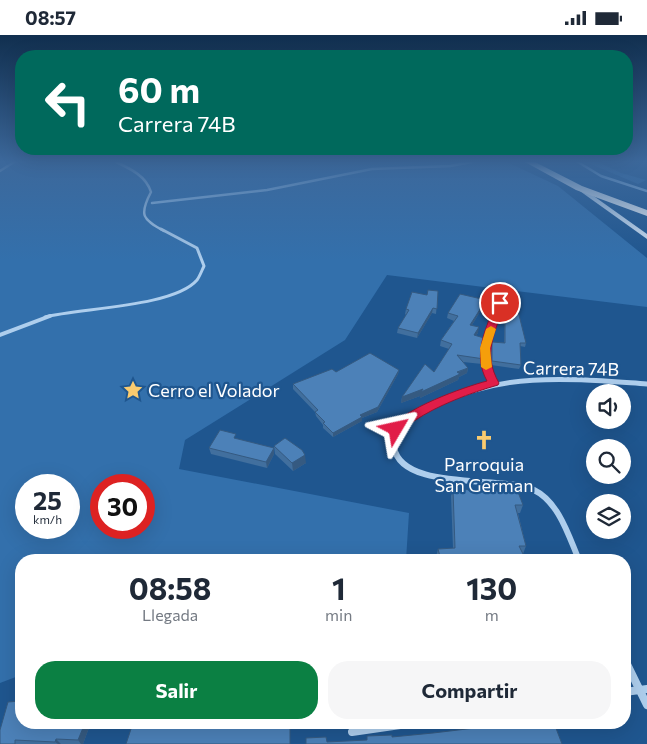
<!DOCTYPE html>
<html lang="es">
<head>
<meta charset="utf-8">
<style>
	:root { --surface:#fff; --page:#f6f6f7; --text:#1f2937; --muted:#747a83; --accent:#0b8043 }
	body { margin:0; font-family:Commissioner,sans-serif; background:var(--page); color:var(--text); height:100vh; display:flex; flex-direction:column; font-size:19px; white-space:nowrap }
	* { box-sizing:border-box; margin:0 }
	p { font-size:16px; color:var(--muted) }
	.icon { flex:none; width:28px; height:28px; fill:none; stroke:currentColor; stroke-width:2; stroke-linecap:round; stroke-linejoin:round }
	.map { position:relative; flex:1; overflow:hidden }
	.panel { position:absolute; left:15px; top:519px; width:616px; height:175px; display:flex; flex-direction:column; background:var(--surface); border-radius:20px; box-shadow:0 5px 20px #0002 }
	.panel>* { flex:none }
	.top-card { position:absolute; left:15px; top:15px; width:618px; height:105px; border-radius:20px; box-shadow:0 5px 20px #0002; background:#00695c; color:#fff; overflow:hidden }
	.tools { position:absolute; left:586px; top:349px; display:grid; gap:10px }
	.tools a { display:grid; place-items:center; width:45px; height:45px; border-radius:50%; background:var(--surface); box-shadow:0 5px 20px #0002; font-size:25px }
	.speed { position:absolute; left:15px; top:439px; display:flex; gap:10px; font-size:25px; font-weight:700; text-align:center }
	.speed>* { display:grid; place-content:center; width:65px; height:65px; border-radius:50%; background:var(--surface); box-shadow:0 5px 20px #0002; line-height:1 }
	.speed small { font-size:12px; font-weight:400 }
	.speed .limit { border:8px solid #d22; background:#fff; color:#111 }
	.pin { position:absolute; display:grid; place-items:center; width:42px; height:42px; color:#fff; margin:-21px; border:2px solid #fff; border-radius:50%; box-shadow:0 1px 5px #0007 }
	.me { position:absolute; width:55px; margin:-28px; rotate:54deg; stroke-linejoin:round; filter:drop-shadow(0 0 4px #0008) }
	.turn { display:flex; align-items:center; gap:18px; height:105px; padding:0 20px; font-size:22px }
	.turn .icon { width:65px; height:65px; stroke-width:2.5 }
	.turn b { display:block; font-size:35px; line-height:42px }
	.eta { display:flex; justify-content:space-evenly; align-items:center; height:85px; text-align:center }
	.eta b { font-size:30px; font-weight:700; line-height:35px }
	.button { display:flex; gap:10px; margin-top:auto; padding:10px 20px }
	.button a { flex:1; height:58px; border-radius:20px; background:var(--accent); color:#fff; font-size:20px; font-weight:700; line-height:58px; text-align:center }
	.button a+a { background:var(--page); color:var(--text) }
	.status { display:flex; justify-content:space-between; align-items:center; height:35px; padding:0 25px; background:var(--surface); direction:ltr }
	.status svg { height:14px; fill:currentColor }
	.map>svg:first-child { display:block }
	.green { fill:#3370ac; fill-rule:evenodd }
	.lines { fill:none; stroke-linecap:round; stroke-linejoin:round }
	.stream { stroke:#a2c9ee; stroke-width:2.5 }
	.lane-far2 { stroke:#aeceed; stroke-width:2.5 }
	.lane-far1 { stroke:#aeceed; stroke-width:3 }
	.lane { stroke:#aeceed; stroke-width:4 }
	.street-far3 { stroke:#aeceed; stroke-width:4 }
	.street-far2 { stroke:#aeceed; stroke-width:5 }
	.street-far1 { stroke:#aeceed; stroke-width:6 }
	.street { stroke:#aeceed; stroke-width:8 }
	.secondary { fill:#dbeaf9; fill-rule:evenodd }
	.highway { fill:#fff; fill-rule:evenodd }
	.wall { fill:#416f9e }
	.shaded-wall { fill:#355a81 }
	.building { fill:#4c81b8; stroke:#355a81 }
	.route { fill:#e11d48; stroke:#92132f }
	.slow { fill:#f59e0b }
	.labels { text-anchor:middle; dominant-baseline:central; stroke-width:4.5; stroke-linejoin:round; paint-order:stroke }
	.street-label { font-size:18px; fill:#fff; stroke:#1f568f }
	.poi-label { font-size:18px; fill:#fff; stroke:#1f568f; text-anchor:start }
</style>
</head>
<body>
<div class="status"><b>08:57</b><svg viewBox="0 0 49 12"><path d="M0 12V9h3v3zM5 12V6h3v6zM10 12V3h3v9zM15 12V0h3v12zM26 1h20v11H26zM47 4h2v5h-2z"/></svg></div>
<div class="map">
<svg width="647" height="709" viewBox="0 0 647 709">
	<rect width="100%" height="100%" fill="#1f568f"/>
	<path class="green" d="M0,127h507l51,24 89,72v49l-260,-32 -42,65 -160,100 -6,29 230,44 -3,47h-385v115l-21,8zM26,450h43v42h-43zM101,450h43v42h-43z
		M586,127h12l23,11 25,7 -8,4z"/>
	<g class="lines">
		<path class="stream" d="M578,127l23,14 46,15
			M152,168l115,-13 105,-21 78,-3 22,-4"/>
		<path class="lane-far2" d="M116,127c15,7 30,14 35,30 -12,23 -9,27 13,39
			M0,136l14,-9"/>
		<path class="lane-far1" d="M45,282c35,-9 129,-10 152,-37 3,-4 5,-10 7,-14l-7,-18 -36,-19"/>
		<path class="lane" d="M0,300l50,-19"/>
		<path class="street-far3" d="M495,282l5,-14"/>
		<path class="street-far2" d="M494,348c-14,-23 -7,-43 2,-67
			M399,392c10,-11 25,-17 39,-23 68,-33 136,-25 209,-20"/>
		<path class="street-far1" d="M400,391c-5,6 -7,14 -6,21 7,45 110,28 140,43 25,12 35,47 45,70"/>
		<path class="street" d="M625,625l22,45
			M625,657l22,-3
			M352,697l62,-9"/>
		<path class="secondary" d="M577,152h4l66,47v5l-70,-50z"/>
		<path class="highway" d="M525,127h10l47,24 65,24v6l-71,-26z"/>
	</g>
	<path class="wall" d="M438,256l-2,23 -4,-1 -15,25 -20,-5 1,-5 8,-13 -1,-1 1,-5z
		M484,270l-12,20 6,8 -2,2 8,24 -2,5 -19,-2 5,6 -1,5 -8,4 -1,3 -38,18v-2l-19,7 1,-6 32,-25 15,-23 -9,-3 1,-6 13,-19 -7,-3 1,-5z
		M505,273l21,35 -1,4 -5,-1 1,19 -2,4 -28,-4v-19l1,-4 12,1 1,-31z
		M399,335l-1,4 -21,38 -15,6v3l-29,16 -10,-9v-3l-7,-9 -1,-4 -22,-23v-5l43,-12z
		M237,404l37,9v6l-7,14 -56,-14 -2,-6z
		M274,411l32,17 -13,8 -18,-17z
		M453,454l70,16 -3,8h-2l8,33 -3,8 3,6h-89l-1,-3 2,-8 15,-1 -2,-52z
		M21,688h269l-158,4 -42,-2 -7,19h-83z"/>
	<path class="shaded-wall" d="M486,265l-2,5 -15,25 1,-5z
		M433,273l-1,5 -15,25 1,-5z
		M479,292l-1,6 -6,7 2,-5z
		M468,333l-1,5 -8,4 -1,3 -38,18v-2l-19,7 1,-6z
		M399,335l-1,4 -21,38 -15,6v3l-29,16v-4l27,-18z
		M274,413v6l-7,14 -1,-6z
		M305,420l1,8 -13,8 -1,-8z
		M85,688h3l2,2 -7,19h-2l-3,-4z
		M56,704l5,5h-3l-3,-2z"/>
	<path class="building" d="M428,255l10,1 -1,18 -4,-1 -15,25 -20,-5 11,-18 -3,-1 6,-17 15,3z
		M460,259l26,6 -16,25 9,2 -5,8 10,3v21l-27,-4 11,13 -11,4 3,2 -39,18 2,-3 -21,8 23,-33 9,8 18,-28 -11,-4 17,-24 -10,-3z
		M517,272l9,36h-6l1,22 -29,-4v-19l13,1v-35z
		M370,318l29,17 -21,37 -18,8 2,2 -29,16 -10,-10 2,-1 -10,-10 3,-2 -25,-26 39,-15 4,3z
		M220,395l16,4 -2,4 40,10 -8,14 -57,-14z
		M285,403l17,12 3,5 -13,8 -18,-17z
		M453,454l65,3 5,13h-8l11,41h-7l7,14h-85l-3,-11 17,-1z
		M21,666v22h64l-7,17 -22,-1 -1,3 -40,-2v4h-15v-14l8,-28z
		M133,688h157v21h-164z
		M517,688h37l8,21h-256v-6l20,-1 1,5 40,-2v-4l25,-1v2l41,-4z"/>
	<linearGradient id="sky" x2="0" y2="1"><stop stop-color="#112f4f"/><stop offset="0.56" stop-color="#3c689b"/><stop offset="1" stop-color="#3c689b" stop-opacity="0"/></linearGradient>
	<rect width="647" height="226" fill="url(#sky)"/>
	<path class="route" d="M500,265l5,3c-10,30 -23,50 -6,80l-1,2c-28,8 -60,20 -84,36 -7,5 -13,15 -23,12l-1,-4c12,-20 74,-42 97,-48 -15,-27 -1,-51 8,-78z"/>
	<path class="slow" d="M491,291l5,3 -6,19 2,19 -6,3 -5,-3 -1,-19 6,-19z"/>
	<defs>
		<symbol id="sight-bare" viewBox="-9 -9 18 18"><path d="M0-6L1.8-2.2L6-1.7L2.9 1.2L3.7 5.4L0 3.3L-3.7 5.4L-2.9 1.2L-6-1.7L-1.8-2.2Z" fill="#facb6f" stroke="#1f568f" stroke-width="2.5" paint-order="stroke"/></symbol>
		<symbol id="church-bare" viewBox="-9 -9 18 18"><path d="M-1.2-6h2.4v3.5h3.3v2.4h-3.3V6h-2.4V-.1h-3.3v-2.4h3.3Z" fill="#facb6f" stroke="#1f568f" stroke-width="2.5" paint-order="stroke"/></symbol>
	</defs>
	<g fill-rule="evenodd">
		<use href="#sight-bare" x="119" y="341" width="28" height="28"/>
		<use href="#church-bare" x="470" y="391" width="28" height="28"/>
	</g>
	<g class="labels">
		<g class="street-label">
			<text transform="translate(571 333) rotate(1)">Carrera 74B</text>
		</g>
		<g class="poi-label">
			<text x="148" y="355">Cerro el Volador</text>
			<text x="484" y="429" text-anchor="middle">Parroquia<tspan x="484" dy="21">San German</tspan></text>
		</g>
	</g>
</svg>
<div class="tools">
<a><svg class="icon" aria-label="sound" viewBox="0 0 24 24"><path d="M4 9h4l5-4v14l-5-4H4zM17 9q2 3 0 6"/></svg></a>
<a><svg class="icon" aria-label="search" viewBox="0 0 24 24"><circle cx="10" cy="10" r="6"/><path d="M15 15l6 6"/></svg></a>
<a><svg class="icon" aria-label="layers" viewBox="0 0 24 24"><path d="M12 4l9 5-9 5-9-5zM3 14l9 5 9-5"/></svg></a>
</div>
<div class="speed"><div>25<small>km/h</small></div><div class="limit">30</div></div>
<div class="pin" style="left:500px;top:268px;background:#d93025"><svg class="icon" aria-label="arrive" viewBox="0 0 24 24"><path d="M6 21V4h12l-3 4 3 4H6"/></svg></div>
<svg class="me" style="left:396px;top:394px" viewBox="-20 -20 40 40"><path d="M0-17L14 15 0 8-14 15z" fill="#e11d48" stroke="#fff" stroke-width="4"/></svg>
<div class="top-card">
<div class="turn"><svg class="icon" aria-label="left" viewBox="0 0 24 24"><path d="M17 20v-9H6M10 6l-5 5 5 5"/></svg><div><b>60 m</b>Carrera 74B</div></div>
</div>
<section class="panel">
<div class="eta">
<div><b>08:58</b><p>Llegada</p></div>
<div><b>1</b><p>min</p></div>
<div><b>130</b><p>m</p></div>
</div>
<div class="button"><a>Salir</a><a>Compartir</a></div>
</section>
</div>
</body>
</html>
